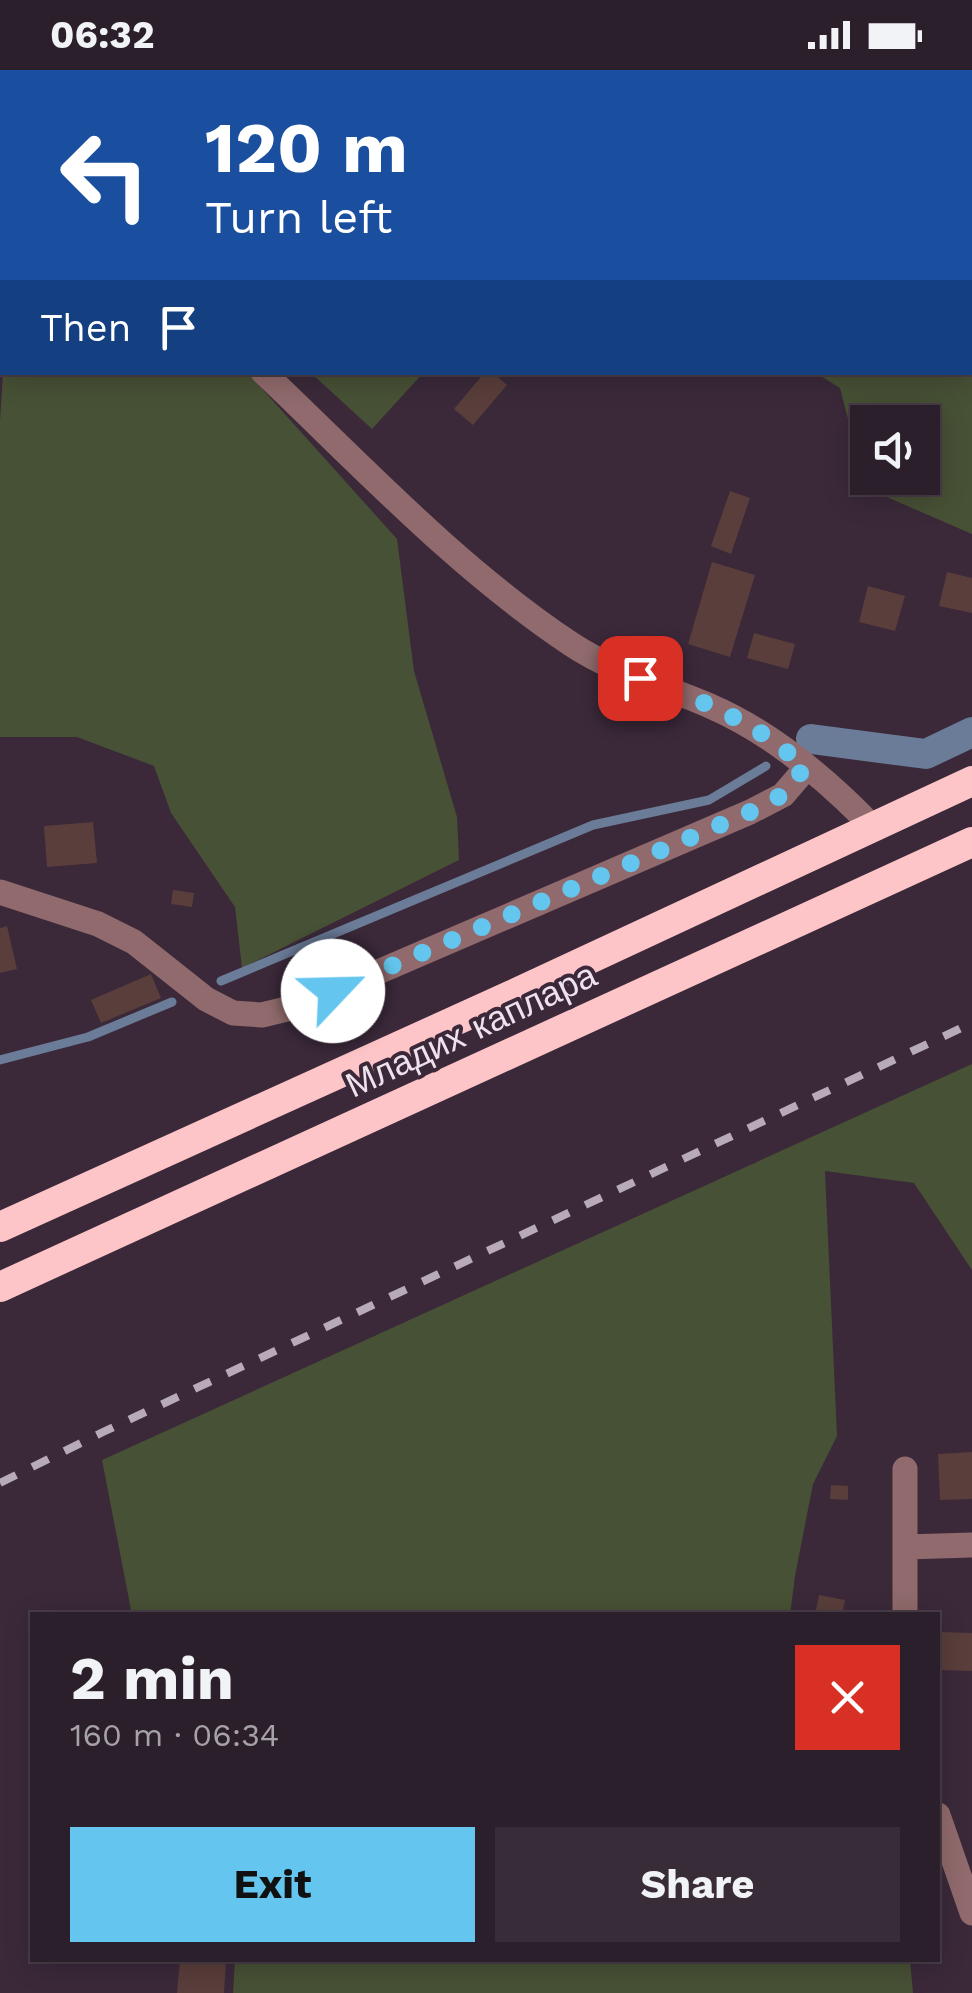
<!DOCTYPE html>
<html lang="en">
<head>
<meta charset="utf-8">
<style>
	:root { --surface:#2c1f2c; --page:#382c38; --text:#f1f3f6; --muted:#a6a2a9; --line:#483d48; --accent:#64c5ee }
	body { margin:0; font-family:"Work Sans",sans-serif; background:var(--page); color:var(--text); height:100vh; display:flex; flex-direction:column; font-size:38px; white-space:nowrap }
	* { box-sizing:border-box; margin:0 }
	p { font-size:32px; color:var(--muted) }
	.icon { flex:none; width:55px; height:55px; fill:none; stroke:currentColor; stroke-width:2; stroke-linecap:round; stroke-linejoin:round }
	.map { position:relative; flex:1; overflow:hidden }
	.side { position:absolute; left:30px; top:1542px; width:910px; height:350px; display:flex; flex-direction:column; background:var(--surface); border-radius:0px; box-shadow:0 5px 25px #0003,0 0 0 2px var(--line) }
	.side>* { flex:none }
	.top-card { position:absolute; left:0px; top:0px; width:972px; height:305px; box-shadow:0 5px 25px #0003,0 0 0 2px var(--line); background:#1a4fa0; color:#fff; overflow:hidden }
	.tools { position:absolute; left:850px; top:335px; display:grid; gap:20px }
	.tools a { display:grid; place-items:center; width:90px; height:90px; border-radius:0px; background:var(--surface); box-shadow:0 5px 25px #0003,0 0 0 2px var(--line); font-size:50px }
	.pin { position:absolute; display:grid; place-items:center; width:85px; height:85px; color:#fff; margin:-42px; border-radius:20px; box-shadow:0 5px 15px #0006 }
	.me { position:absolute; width:110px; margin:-55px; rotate:66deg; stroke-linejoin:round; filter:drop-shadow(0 0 8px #0008) }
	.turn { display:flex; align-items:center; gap:35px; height:210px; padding:0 40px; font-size:45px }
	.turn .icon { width:130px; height:130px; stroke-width:2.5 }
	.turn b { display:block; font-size:70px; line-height:85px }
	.then { display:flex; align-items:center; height:95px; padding:0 40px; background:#0003; gap:20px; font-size:38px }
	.round { display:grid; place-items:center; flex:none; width:105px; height:105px; border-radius:0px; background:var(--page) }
	.head { display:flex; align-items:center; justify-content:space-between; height:170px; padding:0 40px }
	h1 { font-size:60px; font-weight:700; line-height:75px }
	.action { display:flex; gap:20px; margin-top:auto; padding:20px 40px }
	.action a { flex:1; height:115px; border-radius:0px; background:var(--accent); color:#111; font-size:40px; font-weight:700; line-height:115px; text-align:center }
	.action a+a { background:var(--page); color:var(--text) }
	.status { display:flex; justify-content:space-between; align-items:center; height:70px; padding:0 50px; background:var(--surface); direction:ltr }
	.status svg { height:28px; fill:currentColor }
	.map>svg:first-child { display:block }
	.green { fill:#475135; fill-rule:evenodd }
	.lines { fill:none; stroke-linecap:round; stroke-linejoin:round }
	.stream { stroke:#6b7c98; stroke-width:9 }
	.canal { stroke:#6b7c98; stroke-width:30 }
	.building { fill:#593e3b }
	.minor { stroke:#906a6c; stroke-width:25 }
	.highway { stroke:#fec5c8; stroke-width:30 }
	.rail { stroke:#b8aab7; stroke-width:8; stroke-dasharray:18 18; stroke-linecap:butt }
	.route { stroke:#64c5ee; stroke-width:18; stroke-dasharray:0 32.4 }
	.labels { text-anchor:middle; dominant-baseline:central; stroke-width:8; stroke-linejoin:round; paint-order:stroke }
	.street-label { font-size:35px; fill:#eee2ed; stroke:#3b293a }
</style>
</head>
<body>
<div class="status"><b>06:32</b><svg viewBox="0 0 49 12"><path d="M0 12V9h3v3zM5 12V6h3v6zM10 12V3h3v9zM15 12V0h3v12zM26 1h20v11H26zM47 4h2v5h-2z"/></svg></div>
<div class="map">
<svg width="972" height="1923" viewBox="0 0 972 1923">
	<rect width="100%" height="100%" fill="#3b293a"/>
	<path class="green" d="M0,0h972v464l-106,-46 -26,-100 -24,-15 154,-1v-300h-968v7zM868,352h54v56h-54z
		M3,303h245l149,166 17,132 43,146 2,43 -217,108 -7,-61 -64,-94 -17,-47 -77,-29h-77v-316z
		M311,303h112l-51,56z
		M972,994v206l-58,-87 -89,-12 12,265 -24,48 -18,92 -5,39h-658l-30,-155z
		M235,1890h675l3,33h-680z"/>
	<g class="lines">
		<path class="stream" d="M221,911l372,-156 116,-25 57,-34
			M0,990l88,-23 84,-35"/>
		<path class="canal" d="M811,669l115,15 46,-22"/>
	</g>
	<path class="building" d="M485,302h7l15,13 -34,40 -19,-16z
		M730,421l20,7 -19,56 -20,-8z
		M712,492l43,13 -25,82 -42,-13z
		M947,502l25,6v35l-33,-7z
		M868,516l37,10 -10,35 -36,-9z
		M754,563l41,11 -7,25 -41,-11z
		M93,752l4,41 -50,4 -3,-41z
		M173,820l21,3 -2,14 -21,-3z
		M7,856l10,43 -17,4v-45z
		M151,904l10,24 -60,25 -10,-23z
		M972,1382v47l-32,1 -2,-46z
		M831,1415l17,1v14l-18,-1z
		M819,1525l26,5 -3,15h-27z
		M939,1562l33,1v38l-34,-1z
		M180,1890h46l-2,33h-47z"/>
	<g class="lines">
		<path class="minor" d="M0,41l2,3
			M0,171l2,-5
			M263,302c99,94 194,196 308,272 42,28 93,42 139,62 58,25 109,67 153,111
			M0,822l98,32 36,18 72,57 27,14 29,2 37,-9 451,-194 33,-17 24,-28
			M905,1399v146
			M905,1477l67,-2
			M938,1745l34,98"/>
		<path class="highway" d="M0,1157l512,-232 460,-214
			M0,1217l972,-445"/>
		<path class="rail" d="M0,1413l103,-51 869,-409"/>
	</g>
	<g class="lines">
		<path class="route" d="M333,921l417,-179 32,-17 24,-29 -52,-38 -42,-22 -72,-28"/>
	</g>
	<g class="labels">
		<g class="street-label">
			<text transform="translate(471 960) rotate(-25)">Младих каплара</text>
		</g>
	</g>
</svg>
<div class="tools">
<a><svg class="icon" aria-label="sound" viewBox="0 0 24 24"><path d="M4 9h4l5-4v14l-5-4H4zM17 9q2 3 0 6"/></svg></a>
</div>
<div class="pin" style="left:640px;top:608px;background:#d93025"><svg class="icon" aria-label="arrive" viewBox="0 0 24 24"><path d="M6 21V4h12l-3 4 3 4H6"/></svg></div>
<svg class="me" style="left:333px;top:921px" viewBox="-20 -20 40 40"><circle r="19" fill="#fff"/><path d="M0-13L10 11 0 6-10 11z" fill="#64c5ee"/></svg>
<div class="top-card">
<div class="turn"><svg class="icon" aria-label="left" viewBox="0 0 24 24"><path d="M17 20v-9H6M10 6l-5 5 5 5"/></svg><div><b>120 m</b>Turn left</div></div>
<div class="then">Then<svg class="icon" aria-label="arrive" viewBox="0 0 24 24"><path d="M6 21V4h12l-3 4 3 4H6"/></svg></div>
</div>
<section class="side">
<div class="head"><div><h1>2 min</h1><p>160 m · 06:34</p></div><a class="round" style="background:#d93025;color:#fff"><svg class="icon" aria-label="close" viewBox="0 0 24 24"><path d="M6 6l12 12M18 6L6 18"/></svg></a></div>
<div class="action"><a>Exit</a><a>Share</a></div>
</section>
</div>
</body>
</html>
